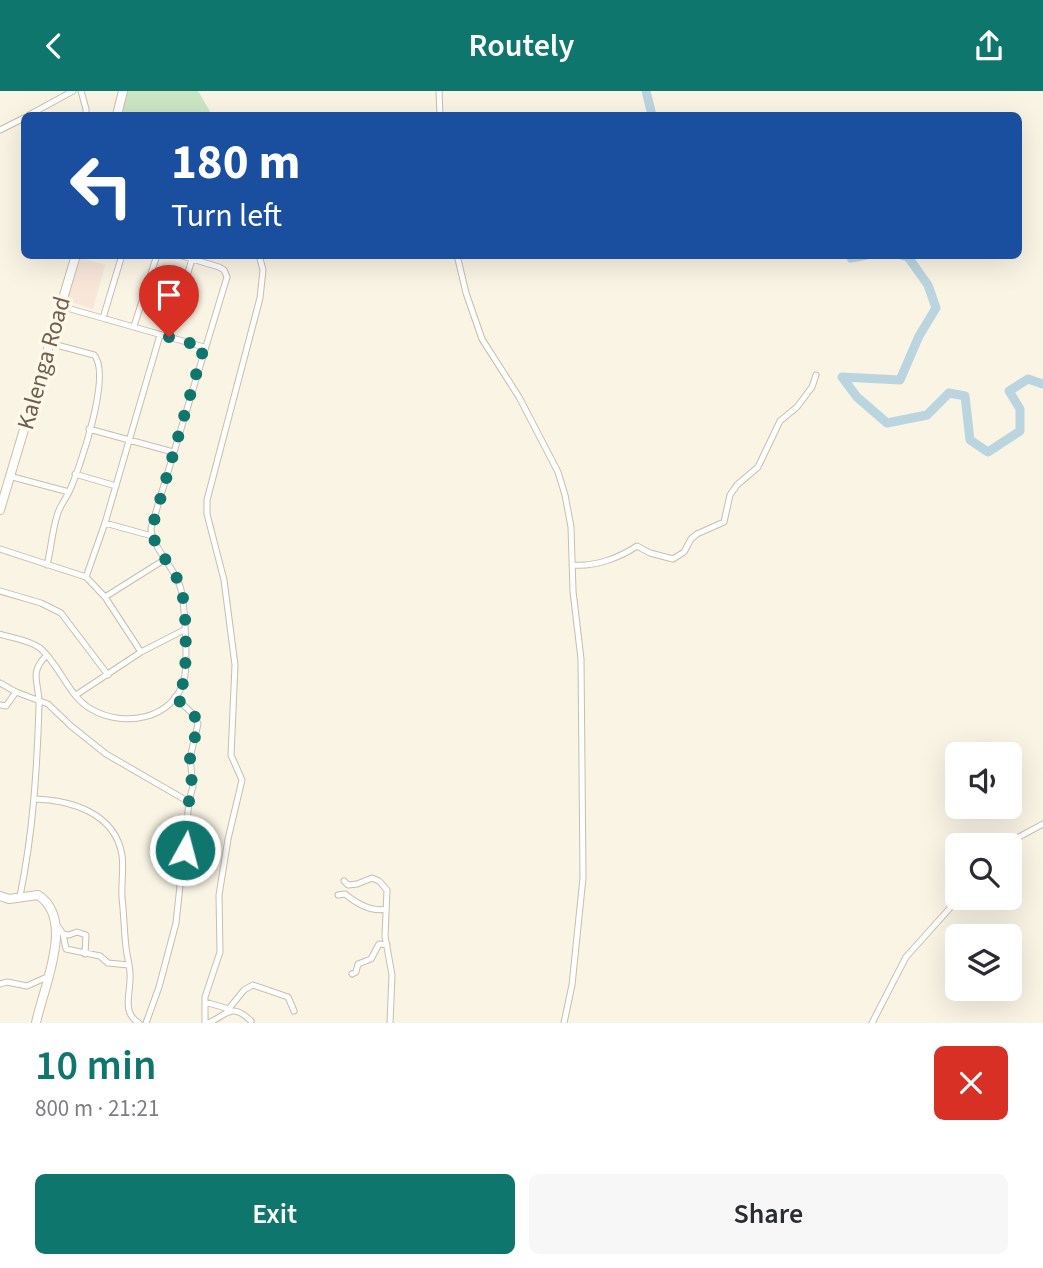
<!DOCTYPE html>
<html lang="en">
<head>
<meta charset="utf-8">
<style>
	:root { --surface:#fff; --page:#f7f7f7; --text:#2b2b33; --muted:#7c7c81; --accent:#0f766e }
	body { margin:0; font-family:"Source Sans 3",sans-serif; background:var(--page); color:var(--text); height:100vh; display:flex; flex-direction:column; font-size:26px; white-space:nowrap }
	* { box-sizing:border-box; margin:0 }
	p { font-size:23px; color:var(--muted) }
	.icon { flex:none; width:38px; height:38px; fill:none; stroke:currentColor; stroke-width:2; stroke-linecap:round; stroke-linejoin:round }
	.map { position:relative; height:932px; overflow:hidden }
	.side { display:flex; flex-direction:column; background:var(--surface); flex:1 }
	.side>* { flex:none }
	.banner { position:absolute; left:21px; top:21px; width:1001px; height:147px; border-radius:10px; box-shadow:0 7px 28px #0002; background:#1a4fa0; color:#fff; overflow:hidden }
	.controls { position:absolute; left:945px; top:651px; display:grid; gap:14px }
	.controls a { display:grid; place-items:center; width:77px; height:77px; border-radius:10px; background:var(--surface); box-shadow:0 7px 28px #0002; font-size:35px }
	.pin { position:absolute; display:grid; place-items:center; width:60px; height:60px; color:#fff; margin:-72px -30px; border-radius:50% 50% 50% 0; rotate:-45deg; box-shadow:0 0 7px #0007 }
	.pin .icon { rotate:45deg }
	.me { position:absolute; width:77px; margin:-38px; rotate:7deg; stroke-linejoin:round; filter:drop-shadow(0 0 5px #0008) }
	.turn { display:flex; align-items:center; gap:24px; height:147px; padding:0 35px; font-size:32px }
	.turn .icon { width:91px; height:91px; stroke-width:2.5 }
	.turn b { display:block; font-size:49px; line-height:60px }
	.round { display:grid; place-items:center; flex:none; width:74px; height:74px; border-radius:10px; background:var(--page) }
	.headline { display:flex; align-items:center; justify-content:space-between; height:119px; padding:0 35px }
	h1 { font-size:42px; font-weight:600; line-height:52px; color:var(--accent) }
	.cta { display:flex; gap:14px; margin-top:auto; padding:14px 35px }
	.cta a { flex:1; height:80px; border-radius:10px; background:var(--accent); color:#fff; font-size:28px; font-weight:600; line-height:80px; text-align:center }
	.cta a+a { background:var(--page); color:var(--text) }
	header { display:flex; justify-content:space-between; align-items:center; height:91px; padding:0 35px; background:var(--accent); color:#fff; font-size:32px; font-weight:600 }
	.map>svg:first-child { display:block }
	.commercial { fill:#f8e7d9 }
	.green { fill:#cce5c4 }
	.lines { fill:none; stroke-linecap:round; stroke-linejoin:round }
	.river { stroke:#bbd5e0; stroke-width:9 }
	.street-casing { stroke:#c9bdac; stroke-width:7 }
	.secondary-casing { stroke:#ccbeaa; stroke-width:10 }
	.street { stroke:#fff; stroke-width:5 }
	.secondary { stroke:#fff; stroke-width:8 }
	.route { stroke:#0f766e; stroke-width:12; stroke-dasharray:0 21.6 }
	.labels { text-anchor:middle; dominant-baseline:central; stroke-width:7; stroke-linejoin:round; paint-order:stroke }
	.street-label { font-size:24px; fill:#6f5e4d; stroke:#fdf8ea }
</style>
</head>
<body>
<header><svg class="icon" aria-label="back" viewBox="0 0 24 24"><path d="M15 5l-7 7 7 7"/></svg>Routely<svg class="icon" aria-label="share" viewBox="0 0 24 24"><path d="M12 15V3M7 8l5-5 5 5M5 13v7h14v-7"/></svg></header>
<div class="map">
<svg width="1043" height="932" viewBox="0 0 1043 932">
	<rect width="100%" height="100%" fill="#f9f4e4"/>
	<path class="commercial" d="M76,165l29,9 -12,44 -32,-10z"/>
	<path class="green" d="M128,0h70l14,24h-92z"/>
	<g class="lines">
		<path class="river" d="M646,0l6,24
			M850,164l1,3 16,-3
			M901,164l7,2 20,28 8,23 -17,28 -19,44 -58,-3 15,20 30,26 40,-8 22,-22 16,3 5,44 18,12 32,-21v-22l-11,-18 19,-12 15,5"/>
		<defs>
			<path id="street" d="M81,0l5,18v6
				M439,0l1,24
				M29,24l44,-24
				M0,39l24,-12
				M457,164l9,38 16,46 37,58 39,75 7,23 6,32 2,64 8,68 2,219 -11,107 -8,38
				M60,215l144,41
				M103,227l19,-63
				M134,235l23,-71
				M169,246l23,-78
				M89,338l84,23
				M75,383l41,12
				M9,385l60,16
				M105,432l47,13
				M0,458l86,28 19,20 36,55
				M47,474c4,-16 5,-33 10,-49 2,-9 8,-16 12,-24 11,-24 43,-118 25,-137l-45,-12
				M572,474c23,2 47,-7 65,-19l13,7 23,6 11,-7 7,-13 6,-5 27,-12 6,-27 7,-10 21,-18 22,-46 17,-14 15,-20 4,-12
				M86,486l19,-54 55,-188
				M0,500l41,12 20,10 47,62
				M105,506l62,-39
				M0,543c12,4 30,6 40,14 20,17 28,48 51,61 32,19 82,11 93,-29 4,-14 1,-69 -2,-85 -3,-25 -30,-45 -31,-67l76,-251 -3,-7 -5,-3 -40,-12
				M0,592l16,9 32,12 23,22 35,28 83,48 -13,121 -17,64 -13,36
				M76,604l65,-43 43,-22
				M175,606l19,18 4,9 -8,34 3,28 -4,15
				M0,614l6,1 10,-14
				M34,708c37,1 81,14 88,56 2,14 -1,29 0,43 2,16 2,33 4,49 1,11 5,21 4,32 0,16 -8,34 9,44
				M1004,754l39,-21
				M344,790l4,4 9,-1 15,-6 7,3 8,9 -2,46 7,39 -2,48
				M338,804l7,-1c11,9 27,18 41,15
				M20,805c13,-63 17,-126 19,-190 1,-23 -11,-32 7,-50
				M57,834l6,9 6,1 8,-3 9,3 -1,19
				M63,843l3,15 34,7 8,7 21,2
				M352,883l4,-2 2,-8 13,-5 8,-15 8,1
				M0,893l7,-2 20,4 20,-9
				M205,911l24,7
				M227,920l17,-21 9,-5 35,12 6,14
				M205,932v-26l15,-45 -1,-57 9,-56 14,-59 -11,-25 4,-90 -11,-85 -17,-66v-14l53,-202 3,-28 -4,-15
				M208,932c18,-7 23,-22 43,-2
				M872,932l34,-66 53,-59"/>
			<path id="secondary" d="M117,24l6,-24
				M0,419l76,-255
				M0,805l9,3 29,-4c38,24 5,93 -2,128"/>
		</defs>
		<use href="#street" class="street-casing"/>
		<use href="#secondary" class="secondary-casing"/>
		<use href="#street" class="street"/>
		<use href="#secondary" class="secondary"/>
	</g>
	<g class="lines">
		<path class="route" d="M169,246l35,10 -52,181c0,20 22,38 28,58 7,18 6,66 5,87l-1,9 -9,15 19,18 4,9 -8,34 2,28 -3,15 -4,49"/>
	</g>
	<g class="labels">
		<g class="street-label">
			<text transform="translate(44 272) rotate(-74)">Kalenga Road</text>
		</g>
	</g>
</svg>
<div class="controls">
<a><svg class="icon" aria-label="sound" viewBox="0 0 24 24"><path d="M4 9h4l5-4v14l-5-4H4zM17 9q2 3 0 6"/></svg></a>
<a><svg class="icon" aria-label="search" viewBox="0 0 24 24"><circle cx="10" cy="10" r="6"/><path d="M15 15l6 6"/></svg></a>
<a><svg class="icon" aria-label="layers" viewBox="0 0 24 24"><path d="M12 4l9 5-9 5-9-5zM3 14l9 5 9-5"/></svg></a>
</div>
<div class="pin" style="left:169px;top:246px;background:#d93025"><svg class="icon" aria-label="arrive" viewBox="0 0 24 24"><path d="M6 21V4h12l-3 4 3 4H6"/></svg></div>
<svg class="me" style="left:185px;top:759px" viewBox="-20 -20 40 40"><circle r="17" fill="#0f766e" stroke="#fff" stroke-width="3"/><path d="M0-11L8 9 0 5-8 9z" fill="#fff"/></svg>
<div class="banner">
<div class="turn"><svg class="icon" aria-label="left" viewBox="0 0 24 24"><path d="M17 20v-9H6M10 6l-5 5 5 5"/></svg><div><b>180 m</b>Turn left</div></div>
</div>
</div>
<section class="side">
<div class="headline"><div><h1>10 min</h1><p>800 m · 21:21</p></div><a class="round" style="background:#d93025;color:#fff"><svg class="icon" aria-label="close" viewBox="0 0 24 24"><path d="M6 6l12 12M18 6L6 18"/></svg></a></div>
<div class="cta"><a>Exit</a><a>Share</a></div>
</section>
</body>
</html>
